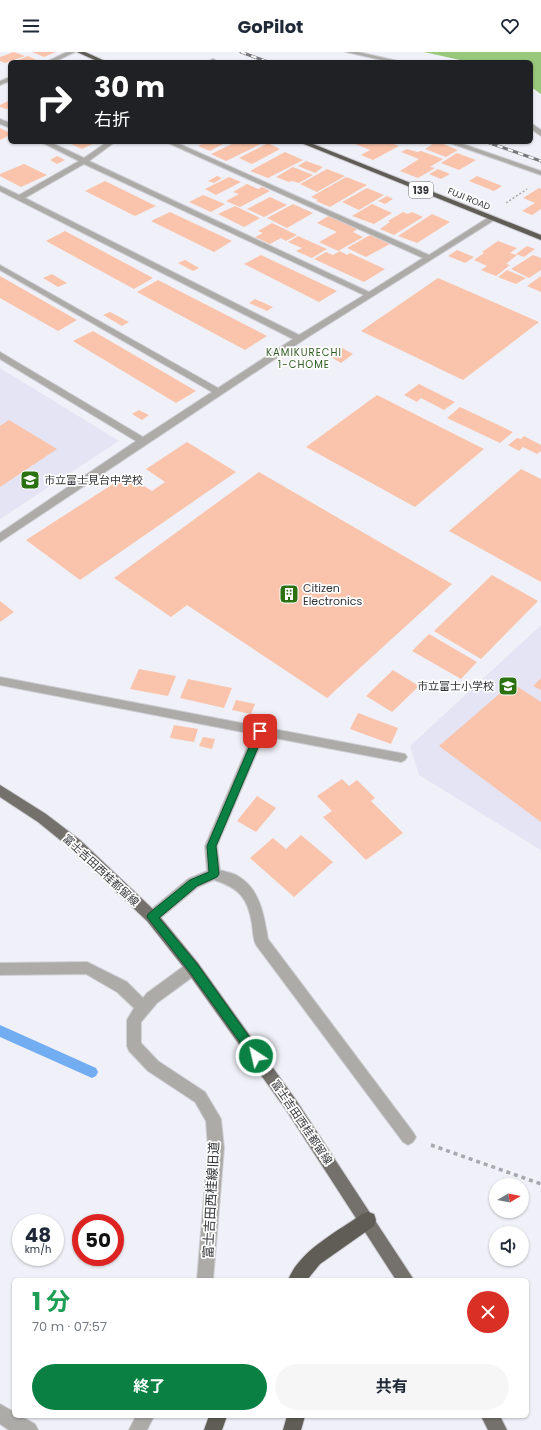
<!DOCTYPE html>
<html lang="ja">
<head>
<meta charset="utf-8">
<style>
	:root { --surface:#fff; --page:#f6f6f7; --text:#1f2937; --muted:#747a83; --accent:#0b8043 }
	body { margin:0; font-family:Poppins,"Noto Sans JP",sans-serif; background:var(--page); color:var(--text); height:100vh; display:flex; flex-direction:column; font-size:15px; white-space:nowrap }
	* { box-sizing:border-box; margin:0 }
	p { font-size:13px; color:var(--muted) }
	.icon { flex:none; width:22px; height:22px; fill:none; stroke:currentColor; stroke-width:2; stroke-linecap:round; stroke-linejoin:round }
	.map { position:relative; flex:1; overflow:hidden }
	.sheet { position:absolute; left:12px; top:1226px; width:517px; height:140px; display:flex; flex-direction:column; background:var(--surface); border-radius:6px; box-shadow:0 1px 3px #0004 }
	.sheet>* { flex:none }
	.hud { position:absolute; left:8px; top:8px; width:525px; height:84px; border-radius:6px; box-shadow:0 1px 3px #0004; background:#202124; color:#fff; overflow:hidden }
	.needle { width:26px; rotate:80deg }
	.buttons { position:absolute; left:489px; top:1126px; display:grid; gap:8px }
	.buttons a { display:grid; place-items:center; width:40px; height:40px; border-radius:50%; background:var(--surface); box-shadow:0 1px 3px #0004; font-size:20px }
	.speed { position:absolute; left:12px; top:1162px; display:flex; gap:8px; font-size:20px; font-weight:700; text-align:center }
	.speed>* { display:grid; place-content:center; width:52px; height:52px; border-radius:50%; background:var(--surface); box-shadow:0 1px 3px #0004; line-height:1 }
	.speed small { font-size:10px; font-weight:400 }
	.speed .limit { border:6px solid #d22; background:#fff; color:#111 }
	.pin { position:absolute; display:grid; place-items:center; width:34px; height:34px; color:#fff; margin:-17px; border-radius:8px; box-shadow:0 2px 6px #0006 }
	.me { position:absolute; width:44px; margin:-22px; rotate:325deg; stroke-linejoin:round; filter:drop-shadow(0 0 3px #0008) }
	.turn { display:flex; align-items:center; gap:14px; height:84px; padding:0 20px; font-size:18px }
	.turn .icon { width:52px; height:52px; stroke-width:2.5 }
	.turn b { display:block; font-size:28px; line-height:34px }
	.round { display:grid; place-items:center; flex:none; width:42px; height:42px; border-radius:21px; background:var(--page) }
	.head { display:flex; align-items:center; justify-content:space-between; height:68px; padding:0 20px }
	h1 { font-size:24px; font-weight:700; line-height:30px; color:#1e9e55 }
	.cta { display:flex; gap:8px; margin-top:auto; padding:8px 20px }
	.cta a { flex:1; height:46px; border-radius:24px; background:var(--accent); color:#fff; font-size:16px; font-weight:700; line-height:46px; text-align:center }
	.cta a+a { background:var(--page); color:var(--text) }
	header { display:flex; justify-content:space-between; align-items:center; height:52px; padding:0 20px; background:var(--surface); font-size:18px; font-weight:700 }
	.map>svg:first-child { display:block }
	.built { fill:#e4e4f4 }
	.forest { fill:#98c87b }
	.lines { fill:none; stroke-linecap:round; stroke-linejoin:round }
	.stream { fill:#73adf1; fill-rule:evenodd }
	.building { fill:#f9c4ab }
	.minor-casing { stroke:#ceced5; stroke-width:2 }
	.major-casing { stroke:#ceced5; stroke-width:2 }
	.highway-casing { stroke:#ceced5; stroke-width:2 }
	.path-far1 { stroke:#a7a8ae; stroke-width:1.5; stroke-dasharray:2 2; stroke-linecap:butt }
	.path { stroke:#a7a8ae; stroke-width:3.5; stroke-dasharray:4 4; stroke-linecap:butt }
	.minor { fill:#adaba8; fill-rule:evenodd }
	.major { fill:#74706b; fill-rule:evenodd }
	.highway { fill:#605c56; fill-rule:evenodd }
	.rail-casing { stroke:#76767b; stroke-width:3 }
	.rail { stroke:#fefefe; stroke-width:2; stroke-dasharray:5.5; stroke-linecap:butt }
	.route { fill:#0b8043; stroke:#07532c }
	.labels { text-anchor:middle; dominant-baseline:central; stroke-width:3.5; stroke-linejoin:round; paint-order:stroke }
	.far-street-label { font-size:9px; fill:#323336; stroke:#fefefe }
	.shield { fill:#fefefe; stroke:#6f7072; stroke-width:1 }
	.shield-label { font-size:10px; font-weight:bold; fill:#323336 }
	.far-neighbourhood-label { font-size:10px; letter-spacing:1px; fill:#2f5b21; stroke:#fefefe }
	.poi-label { font-size:11px; fill:#323336; stroke:#fefefe; text-anchor:start }
	.street-label { font-size:11px; fill:#323336; stroke:#fefefe }
	.near-street-label { font-size:13px; fill:#323336; stroke:#fefefe }
</style>
</head>
<body>
<header><svg class="icon" aria-label="menu" viewBox="0 0 24 24"><path d="M4 6h16M4 12h16M4 18h16"/></svg>GoPilot<svg class="icon" aria-label="heart" viewBox="0 0 24 24"><path d="M12 20l-8-8c-3-5 5-10 8-4 3-6 11-1 8 4z"/></svg></header>
<div class="map">
<svg width="541" height="1378" viewBox="0 0 541 1378">
	<rect width="100%" height="100%" fill="#f0f0f8"/>
	<path class="built" d="M0,316l119,73 -119,78z
		M541,573v225l-122,-75 -9,-29z"/>
	<path class="forest" d="M424,0h117v42l-10,-7v-25h-62z"/>
	<g class="lines">
		<path class="stream" d="M0,973l96,43 2,4 -2,4 -4,2 -92,-41z"/>
	</g>
	<path class="building" d="M14,0l11,4 -20,7 -5,-2v-4z
		M32,0h24l-12,5z
		M28,4l13,6h-28z
		M10,48v8l-4,1 -6,-2v-2z
		M0,76l10,5v2l-10,5z
		M67,90h30l-15,7z
		M206,90h21l-17,9 -12,-5z
		M236,90h29l-39,19 -15,-7z
		M350,90h38l11,4 -26,14 -12,-5 9,-5z
		M436,90h2l20,8 -12,7 -21,-8z
		M268,91l12,6 -28,15 -13,-6z
		M407,97l10,3 4,-1 22,8 -13,8 5,1 -17,10 -18,-7 19,-12 -18,-7z
		M285,100l18,8 -35,18 -18,-7z
		M457,101l19,7 -17,10 -18,-7z
		M57,104l8,4 -8,4 -7,-4z
		M306,109l17,6 -8,6 -17,-7z
		M24,112l23,11 -26,12 -21,-11v-2z
		M293,115l20,8 -14,8 -7,-2 -3,1 -13,-5z
		M327,117l18,7 -28,16 -17,-8z
		M438,117l12,5 -9,5 -12,-5z
		M217,124l5,2 -8,5 -6,-2z
		M477,124l25,10 -8,5 -25,-10z
		M229,125l12,5 -25,13 -11,-6z
		M346,125l21,8 -37,22 -14,-6 2,-1 -7,-3z
		M105,129l51,25 -21,10 -50,-25z
		M247,132l11,5 4,-2 8,4 -30,16 -14,-6 13,-7 -6,-2z
		M367,136l17,7 -25,15 -17,-8z
		M539,136l2,1v20l-9,6 -10,-4 13,-8 -12,-5z
		M203,143l22,9 -14,8 -22,-10z
		M387,144l6,3 -8,5 -7,-3z
		M270,145l17,8 -23,12 -17,-8z
		M293,152l20,9 -26,15 -20,-10z
		M372,152l20,9 -18,11 -22,-8z
		M235,154l25,12 -16,9 -26,-13z
		M170,160l62,29 -18,11 -63,-31z
		M403,160l5,2 4,-2 11,5 -29,18 -14,-6 10,-7 -2,-1z
		M432,162l18,8 -33,21 -19,-7z
		M330,163l28,14 -5,3 10,5 -25,14 -19,-9 18,-10 -20,-9z
		M272,171l25,12 -11,6 -5,-3 -11,6 -15,-7 8,-4 -5,-2z
		M65,179l88,47 -19,11 -88,-48z
		M370,183l20,9 -24,13 -19,-9z
		M298,184l29,13 -15,9 -16,-7 6,-3 -14,-6z
		M498,189l19,7 -7,5 7,2 -11,9 4,1 -14,11 -15,-6 6,-4 -13,-6 10,-7 -2,-1z
		M527,194l8,3 -11,8 -8,-3z
		M457,198l17,7 -9,6 -17,-7z
		M340,199l7,4 3,-2 35,16 -21,13 -50,-23 12,-7 7,3z
		M261,203l76,36 -18,11 -75,-38z
		M533,203l8,3v12l-12,8 -18,-9z
		M185,208l14,8 -6,3 -15,-8z
		M507,218l19,8 -10,6 -18,-7z
		M52,222l15,9 -9,4 -15,-9z
		M0,224l77,44 -19,11 -58,-33z
		M541,224v16l-14,-6z
		M438,226l101,44 -76,58 -102,-49z
		M158,228l109,56 -22,14 -108,-58z
		M255,247l18,8 -6,4 -18,-8z
		M110,260l19,10 -7,4 -19,-11z
		M93,279l103,60 -20,12 -103,-62z
		M342,296l11,6 -12,9 -12,-7z
		M419,332l36,18 -11,8 -23,-12 -4,4 -13,-7z
		M377,343l107,54 -69,58 -109,-60z
		M460,355l53,25 -13,11 -53,-25z
		M139,358l10,5 -7,5 -10,-6z
		M9,368l48,29 -57,38v-61z
		M524,384l17,9v6l-4,3 -14,-7 -4,4 -11,-6 9,-7 4,1z
		M187,390l49,30 -156,108 -54,-40 101,-65 25,16 13,-9 -19,-13z
		M521,417l20,10v103l-92,-51z
		M259,420l193,112 -125,114 -140,-93 -16,12 -57,-39z
		M492,523l46,26 -57,58 -47,-28z
		M0,549l14,11 -14,10z
		M429,582l48,28 -16,17 -49,-28z
		M139,617l37,7 -8,20 -38,-7z
		M393,618l26,16 -27,26 -26,-16z
		M541,626v12l-8,-4z
		M188,627l44,9 -8,20 -44,-10z
		M512,631l29,19v120l-102,-76z
		M236,648l19,4 -4,10 -19,-4z
		M358,661l40,15 -7,16 -41,-15z
		M174,673l24,4 -4,13 -24,-4z
		M203,685l12,2 -3,10 -13,-3z
		M342,727l7,7 8,-6 18,18 -4,3 32,32 -37,27 -43,-43 9,-6 -15,-15z
		M257,744l19,12 -20,24 -19,-11z
		M301,783l32,27 -39,35 -44,-39 23,-20 13,11z"/>
	<g class="lines">
		<defs>
			<path id="minor" d="M67,0h8l-21,10h-8z
				M346,0h12l44,10h-12z
				M213,7l2,1v2h-8z
				M10,25v4l-10,4v-4z
				M0,67l10,4v5l-10,-4z
				M531,71l10,7v6l-10,-7z
				M41,90h9l34,16 23,-16h8l-26,19 280,131 54,-34 -257,-116h9l254,113 60,-38h6l1,2 -188,118 -308,205v-9l136,-92 -136,-82v-7l143,85 69,-45 -212,-122v-5l218,123 75,-49 -293,-148v-5l19,9 60,-34zM84,112l280,131 -65,40 -274,-137z
				M447,90h10l84,29v4z
				M0,625l405,77 2,3 -2,3 -4,2 -137,-26 -47,110 3,24c6,2 13,3 18,6 22,13 26,39 30,63l145,193 3,5 -3,5 -5,3 -5,-3 -147,-197c-3,-6 -3,-14 -4,-21 -4,-26 -13,-36 -38,-44l-16,7 -41,34 -5,2 -5,-2 -2,-4 2,-4 41,-34 19,-8 -2,-25 48,-112 -253,-49z
				M87,910l40,20 16,16 4,-5 41,-30 5,-1 5,1 2,5 -2,5 -41,30 -16,19v21l17,18 47,31 16,27 3,29 -11,132h-16l11,-132 -2,-27 -11,-19 -47,-31 -19,-20 -2,-5v-26l7,-12 -17,-16 -31,-18 -86,1v-12z
				M0,1352l14,8v4h6l15,8 3,6h-29l-9,-6z
				M136,1364h18l-7,14h-18z"/>
			<path id="major" d="M0,733l46,29 34,26 77,73 41,50 98,137 118,180h-18l-110,-170 -98,-137 -41,-52 -77,-73 -32,-26 -38,-25z
				M481,1364h19l7,14h-19z"/>
			<path id="highway" d="M77,0h8l22,10h-8z
				M299,90h9l233,93v5z
				M368,1160l6,2 2,6 -2,6 -54,38 -13,16h-19c12,-30 49,-48 74,-66z
				M209,1364h18l-5,14h-18z
				M287,1364h18l-4,14h-18z"/>
		</defs>
		<use href="#minor" class="minor-casing"/>
		<use href="#major" class="major-casing"/>
		<use href="#highway" class="highway-casing"/>
		<path class="path-far1" d="M506,151l21,-14"/>
		<path class="path" d="M431,1093l110,39"/>
		<use href="#minor" class="minor"/>
		<use href="#major" class="major"/>
		<use href="#highway" class="highway"/>
		<defs>
			<path id="rail" d="M241,0l27,10
				M487,90l54,19"/>
		</defs>
		<use href="#rail" class="rail-casing"/>
		<use href="#rail" class="rail"/>
	</g>
	<path class="route" d="M260,675l5,4 -49,115 3,28 -2,3 -20,9 -38,32 38,46 63,88 2,4 -2,3 -4,2 -4,-2 -63,-88 -42,-54 1,-3 42,-34 19,-8 -2,-26 49,-115z"/>
	<defs>
		<symbol id="school-square" viewBox="-11 -11 22 22"><rect x="-9" y="-9" width="18" height="18" rx="4" fill="#2b710f" stroke="#fefefe"/><path d="M0-5L7-2L0 1L-7-2ZM-4 1L0 2.5L4 1V4Q0 6-4 4Z" fill="#fff"/></symbol>
		<symbol id="building-square" viewBox="-11 -11 22 22"><rect x="-9" y="-9" width="18" height="18" rx="4" fill="#2b710f" stroke="#fefefe"/><path d="M-4-6H4V6H1V3H-1V6H-4ZM-2.5-4.3h1.7v1.8h-1.7ZM.8-4.3h1.7v1.8H.8ZM-2.5-1h1.7V.8h-1.7ZM.8-1h1.7V.8H.8Z" fill="#fff"/></symbol>
	</defs>
	<g fill-rule="evenodd">
		<use href="#school-square" x="19" y="417" width="22" height="22"/>
		<use href="#building-square" x="278" y="531" width="22" height="22"/>
		<use href="#school-square" x="497" y="623" width="22" height="22"/>
	</g>
	<g class="labels">
		<g class="far-street-label">
			<text transform="translate(469 147) rotate(22)">FUJI ROAD</text>
		</g>
		<rect class="shield" x="409" y="130" width="24" height="16" rx="3"/>
		<g class="shield-label">
			<text x="421" y="138">139</text>
		</g>
		<g class="far-neighbourhood-label">
			<text x="304" y="300">KAMIKURECHI<tspan x="304" dy="12">1-CHOME</tspan></text>
		</g>
		<g class="poi-label">
			<text x="44" y="428">市立富士見台中学校</text>
			<text x="303" y="536">Citizen<tspan x="303" dy="13">Electronics</tspan></text>
			<text x="494" y="634" text-anchor="end">市立富士小学校</text>
		</g>
		<g class="street-label">
			<text transform="translate(101 818) rotate(43)">富士吉田西桂都留線</text>
			<text transform="translate(302 1070) rotate(56)">富士吉田西桂都留線</text>
		</g>
		<g class="near-street-label">
			<text transform="translate(211 1148) rotate(-87)">富士吉田西桂線旧道</text>
		</g>
	</g>
</svg>
<div class="buttons">
<a><svg class="needle" viewBox="-14 -14 28 28"><path d="M0-13l5 13h-10z" fill="#e53935"/><path d="M0 13l5-13h-10z" fill="#747a83"/></svg></a>
<a><svg class="icon" aria-label="sound" viewBox="0 0 24 24"><path d="M4 9h4l5-4v14l-5-4H4zM17 9q2 3 0 6"/></svg></a>
</div>
<div class="speed"><div>48<small>km/h</small></div><div class="limit">50</div></div>
<div class="pin" style="left:260px;top:679px;background:#d93025"><svg class="icon" aria-label="arrive" viewBox="0 0 24 24"><path d="M6 21V4h12l-3 4 3 4H6"/></svg></div>
<svg class="me" style="left:256px;top:1004px" viewBox="-20 -20 40 40"><circle r="17" fill="#0b8043" stroke="#fff" stroke-width="3"/><path d="M0-11L8 9 0 5-8 9z" fill="#fff"/></svg>
<div class="hud">
<div class="turn"><svg class="icon" aria-label="right" viewBox="0 0 24 24"><path d="M7 20v-9h11M14 6l5 5-5 5"/></svg><div><b>30 m</b>右折</div></div>
</div>
<section class="sheet">
<div class="head"><div><h1>1 分</h1><p>70 m · 07:57</p></div><a class="round" style="background:#d93025;color:#fff"><svg class="icon" aria-label="close" viewBox="0 0 24 24"><path d="M6 6l12 12M18 6L6 18"/></svg></a></div>
<div class="cta"><a>終了</a><a>共有</a></div>
</section>
</div>
</body>
</html>
